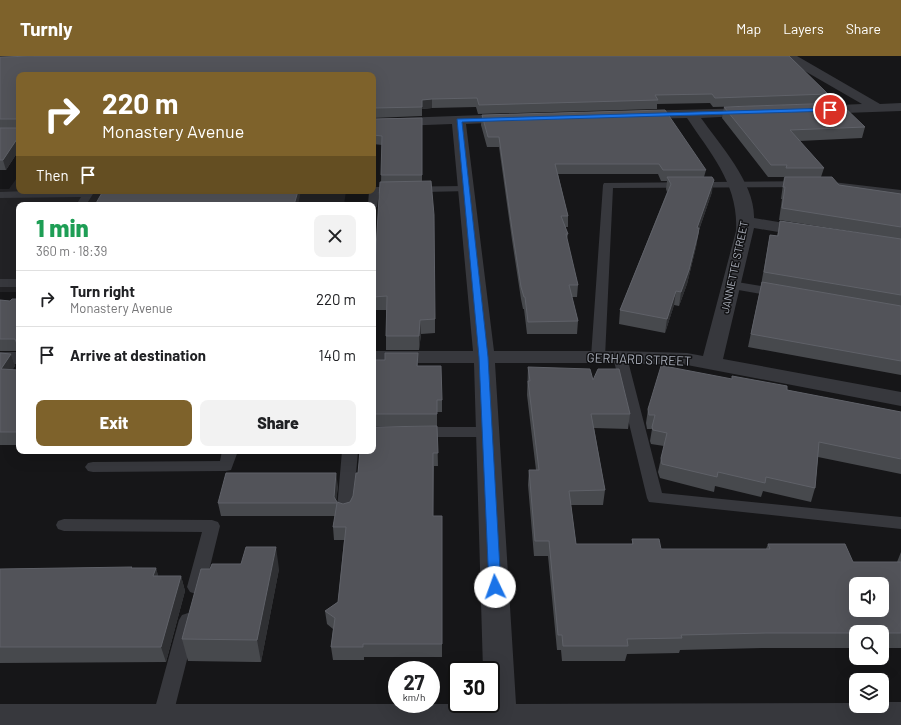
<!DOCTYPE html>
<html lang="en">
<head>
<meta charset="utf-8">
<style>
	:root { --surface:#fff; --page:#f2f2f2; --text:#202124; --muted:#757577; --line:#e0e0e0; --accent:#7e622b }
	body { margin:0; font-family:Barlow,sans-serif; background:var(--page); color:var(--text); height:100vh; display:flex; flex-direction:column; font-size:15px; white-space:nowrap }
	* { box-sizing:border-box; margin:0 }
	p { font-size:13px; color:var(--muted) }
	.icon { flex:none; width:22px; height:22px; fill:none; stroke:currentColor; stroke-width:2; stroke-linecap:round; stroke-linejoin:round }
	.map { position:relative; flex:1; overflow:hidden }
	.side { position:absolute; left:16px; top:146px; width:360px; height:252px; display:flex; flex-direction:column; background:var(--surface); border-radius:8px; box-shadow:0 4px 16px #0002 }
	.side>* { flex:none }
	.top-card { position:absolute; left:16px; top:16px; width:360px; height:122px; border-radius:8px; box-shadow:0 4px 16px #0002; background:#7e622b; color:#fff; overflow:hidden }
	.fabs { position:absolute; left:849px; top:521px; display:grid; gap:8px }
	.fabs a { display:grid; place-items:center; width:40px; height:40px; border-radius:8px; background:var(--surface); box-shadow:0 4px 16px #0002; font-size:20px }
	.speed { position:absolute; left:388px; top:605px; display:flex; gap:8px; font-size:20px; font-weight:700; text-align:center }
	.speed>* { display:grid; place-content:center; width:52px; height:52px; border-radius:50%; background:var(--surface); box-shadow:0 4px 16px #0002; line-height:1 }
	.speed small { font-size:10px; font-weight:400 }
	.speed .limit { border:2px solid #111; border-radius:6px; background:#fff; color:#111 }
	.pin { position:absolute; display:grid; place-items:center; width:34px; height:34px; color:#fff; margin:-17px; border:2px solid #fff; border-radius:50%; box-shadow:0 1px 4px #0007 }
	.me { position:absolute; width:44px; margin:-22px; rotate:357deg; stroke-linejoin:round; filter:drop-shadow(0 0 3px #0008) }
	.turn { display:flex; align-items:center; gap:14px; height:84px; padding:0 20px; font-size:18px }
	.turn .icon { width:52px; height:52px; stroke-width:2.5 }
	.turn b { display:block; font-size:28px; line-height:34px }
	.then { display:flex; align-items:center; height:38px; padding:0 20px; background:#0003; gap:8px; font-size:15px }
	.round { display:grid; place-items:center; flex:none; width:42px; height:42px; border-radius:8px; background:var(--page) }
	.overview { display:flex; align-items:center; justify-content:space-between; height:68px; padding:0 20px }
	h1 { font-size:24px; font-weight:800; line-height:30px; color:#1e9e55 }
	.action { display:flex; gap:8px; margin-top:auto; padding:8px 20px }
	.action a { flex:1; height:46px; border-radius:8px; background:var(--accent); color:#fff; font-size:16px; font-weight:800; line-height:46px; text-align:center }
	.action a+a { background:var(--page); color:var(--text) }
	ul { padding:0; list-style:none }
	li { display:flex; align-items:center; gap:12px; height:56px; padding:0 20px; border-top:1px solid var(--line) }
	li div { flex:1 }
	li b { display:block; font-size:15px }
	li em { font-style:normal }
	header { display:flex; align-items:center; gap:24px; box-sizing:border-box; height:56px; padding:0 20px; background:var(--accent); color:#fff }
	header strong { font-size:19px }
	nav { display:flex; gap:22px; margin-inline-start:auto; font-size:14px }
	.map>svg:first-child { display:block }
	.built { fill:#222225 }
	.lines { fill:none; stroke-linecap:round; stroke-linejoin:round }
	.service { fill:#37383d; fill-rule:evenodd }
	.minor { fill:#37383d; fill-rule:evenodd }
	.wall { fill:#47494d }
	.shaded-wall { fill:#2f3033 }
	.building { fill:#525359; stroke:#5f6168; fill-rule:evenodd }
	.route { fill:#1a73e8; stroke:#114b97 }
	.labels { text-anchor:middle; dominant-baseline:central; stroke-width:3; stroke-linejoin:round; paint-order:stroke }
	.far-street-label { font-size:11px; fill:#a8adb8; stroke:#111113 }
	.street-label { font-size:13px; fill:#a8adb8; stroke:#111113 }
</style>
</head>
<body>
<header>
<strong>Turnly</strong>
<nav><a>Map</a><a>Layers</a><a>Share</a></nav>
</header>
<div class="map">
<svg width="901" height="669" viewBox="0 0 901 669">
	<rect width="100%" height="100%" fill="#161618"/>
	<path class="built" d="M19,119v16h327l-2,14h-325v87h-19v-103h9z"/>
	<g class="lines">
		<path class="service" d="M824,125l77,9v6l-77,-9 -211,1 -8,169 -2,3h-10l-2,-3 12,-172 1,-2z
			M466,130l5,3 -1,2 -91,2 -2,14 -4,1v-3h-5l1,-14h4l1,-4z
			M27,135h61l5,3 -7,11h-10l5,-8 -81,1v-6z
			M0,223h19v8h-19z
			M731,225l47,8 4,1 2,3 -2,3 -4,1 -51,-9 -2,-3 2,-3z
			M620,297l5,1 2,3 35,136 239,24v12l-252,-27 -2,-4 -34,-141 2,-3z
			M418,371h70l5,2 2,3 -2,3 -5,2h-70l-5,-2 -2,-3 2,-3z
			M222,395h16l-7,19 -5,1 -133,1 -5,-1 -3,-4 3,-4 5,-1 127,-1z
			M342,395h16l-5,58 -2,4 -6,2 -6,-2 -2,-4z
			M64,463l148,1 6,2 2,4 -15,61 -3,5 -6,2 -6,-2 -3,-5 15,-55 -138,-1 -6,-2 -2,-4 2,-4z
			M188,557l6,2 3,5 -25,99 -3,6h-14l-3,-6 27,-99 3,-5z"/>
		<path class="minor" d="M782,0h15l83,48 21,-1v8l-85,3 -5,-1 -2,-3 2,-3 5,-1 46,-2 -78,-45z
			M752,52l5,1 2,3 -2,3 -56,3c19,27 54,65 53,100l60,10 3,4 -3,4 -6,1 -54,-9 -31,131 178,33v14l-214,-41 -67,-2h-125l21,341 340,-1v3h26v-4h19v23h-901v-21h491v-34h-8l-9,-307h-101v-12h100l-21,-227 -79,3v-8l139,-5 5,1 2,3 -2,3 -5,1 -46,2 28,227h126l67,2 16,3 33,-125c3,-46 -25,-77 -49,-113l-49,1 -5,-1 -2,-3 2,-3 5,-1z
			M0,296h19v12h-19z"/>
	</g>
	<path class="wall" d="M0,1l828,37 -2,10 -113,3 -3,-4 -53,1v5l-179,5 -2,-7 -44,1 -10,1v7l-49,2v-43h-354v75l-13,20h-6v-42h17h-17z
		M724,51l141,20 -3,11 -63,3 25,27 -3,9 18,8 62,9v181l-153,-28 13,-62 9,-50 7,1 3,-15 100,15 -101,-16 3,-21h-1l3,-22h-16l-46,-59z
		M482,59l224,55 -2,7 8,15 -13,38 -3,17 -9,37 -8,22 -5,-1 -9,28 -46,-9 1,-14 47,-118 -1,-3 1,-8h-6l-3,-7h-100l10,42v11h-3l3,7 -1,5 11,46 -1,12h-5l6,24 -1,13h-50l-3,-25h-1l-2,-10 -9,-59 -13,-93h-12l-6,-22z
		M422,62v64l13,137v14l-14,1 -2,16h-33v-40h-12l-1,-15 8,-113 1,-37 -9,-1v-25z
		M0,244l10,1 9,50h-19z
		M0,297l11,1 4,12 -3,4h7v75h-19z
		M373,304l45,6 24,34v12h-5v14h-64z
		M528,311l65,13 37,34 -2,15 -34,-1 11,62 -2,15h-32l5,39h56v-5l29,10h105l2,-5 85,18h44l4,-10v96h-19v-16h-26v16h-94l-82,2 -1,3 -52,1 -2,7h-63l-1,-11h-4l-9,-94h-14l-6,-71 1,-15h7l-9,-75z
		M787,334l114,22v62l-83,-17 -3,31 -4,14 -48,-11 -2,6 -46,-11 -1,6 -54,-14 -2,-6 3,-14 3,-12 -13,-2 -1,-3 2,-12h-5l-1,-6 2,-14z
		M437,370l1,40h-4l-1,50h9v141h-78v3h-31l-2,-13 2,-18 -6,-5 -2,-13 13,-9 6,-62h-10l-1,-13 2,-11h-114l-3,-13 120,-17 -2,14 1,2 6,2 7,-2 3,-6 5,-23z
		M132,512h24l2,8h23l4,15 -19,71 -166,1v-94z
		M279,513l-18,93 -73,-1 -6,-22z"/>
	<path class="shaded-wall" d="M432,43v9l-10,1v7v-16z
		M19,80v14l-13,20 -3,-10z
		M714,124l-2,12 -17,49 2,-13z
		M298,135h3l-3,14h-4z
		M698,178l-2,13 -9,37 -8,22 2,-14z
		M676,235l-2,14 -9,28 2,-14z
		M420,264l1,14 -2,16v-14z
		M19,285v11l-2,-8z
		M418,297v11l-1,14v-12z
		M11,298l4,12 -10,16 -4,-13z
		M336,417l2,13 -2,17 -2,-6z
		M276,491l3,22 -18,93 -4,-22z
		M156,512l4,15 -7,-7z
		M181,520l4,15 -19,71 -5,-15z"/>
	<path class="building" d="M35,0h754l39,38 -113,4 -3,-4 -57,1 3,5 -179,5 -2,-7 -45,1 -10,1v7l-49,1v-33h-354v61l-16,24h-3v-32h17l1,-9h-18v-62z
		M840,47l25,24 -75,3 34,38h-38l1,-3h-16l-47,-58z
		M665,54l41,60h-43l-4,-6h-104l13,52h-7l7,18h-2l12,51h-9l9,36 -50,1 -3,-25h-1l-3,-10 -9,-58 -13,-92h-11l-6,-22z
		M422,62v57h-41l1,-39 -9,-1v-16z
		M667,121h45l2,3 -17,48h2l-1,6 -9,36 -8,22 -5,-1 -9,28 -47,-9 51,-126z
		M785,121h47l7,8 62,9v33l-119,-19 3,-21h-2z
		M431,125l3,34 1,104 -15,1 -1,16h-33l1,-40 -14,1 7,-115z
		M103,135h195l-4,14h-199z
		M780,165l121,18v56l-137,-23 6,-37 8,1z
		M762,226l139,24v55l-150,-27z
		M12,243h7v42l-2,3 -2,-5h-15v-39l10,1z
		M0,297l11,1 -10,15 18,1v62h-19z
		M385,297h33l-1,13h24l1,34h-5v14h-64v-54h12z
		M661,310h3l68,13v-3l55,10v4l114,22v47l-82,-17 -4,46 -49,-11 -1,6 -47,-11 -1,5 -55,-13 -1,-6 6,-25 -14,-3 -1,-3 3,-12h-6l-1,-6z
		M528,311l62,2 3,11 5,-11h21l11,45h-39l14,76 -36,1 7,53h57l-1,-5h27l2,10h109l-2,-5h77l8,18h48v71h-19v-1h-26v1h-90l-85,2 1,3 -55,1 1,7h-65l-1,-11h-4l-9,-94h-14l-6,-71h10l-11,-89h2zM856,528h26v26h-26z
		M437,370l1,27h-5v63h9v128h-79v3h-32l4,-29 -10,-7 13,-9 8,-75h-13l4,-24h-119l8,-30h110l-2,24 3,5 6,2 7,-2 3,-6 3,-23h2l2,-22h13v-24z
		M246,491h30l-19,93 -75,-1 19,-70h9l2,-5h29z
		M132,511l-1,1h25l-3,8h28l-20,71h-161v-78z"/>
	<path class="route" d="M830,52l3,2 -1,1 -370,11 26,235 13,230 -2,3 -4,1 -4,-1 -2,-3 -10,-230 -22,-238z"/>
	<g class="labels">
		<g class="far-street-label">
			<text transform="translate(734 211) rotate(-78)">JANNETTE STREET</text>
		</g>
		<g class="street-label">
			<text transform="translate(639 303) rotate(2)">GERHARD STREET</text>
		</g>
	</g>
</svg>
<div class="fabs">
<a><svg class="icon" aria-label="sound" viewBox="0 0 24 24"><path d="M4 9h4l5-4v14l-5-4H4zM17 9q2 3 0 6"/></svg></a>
<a><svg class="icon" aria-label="search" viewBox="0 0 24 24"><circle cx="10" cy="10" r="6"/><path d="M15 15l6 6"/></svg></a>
<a><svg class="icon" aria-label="layers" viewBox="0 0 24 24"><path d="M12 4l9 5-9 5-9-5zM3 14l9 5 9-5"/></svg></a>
</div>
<div class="speed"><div>27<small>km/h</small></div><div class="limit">30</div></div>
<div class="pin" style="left:830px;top:54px;background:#d93025"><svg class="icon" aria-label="arrive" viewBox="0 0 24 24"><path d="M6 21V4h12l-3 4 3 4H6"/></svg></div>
<svg class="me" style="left:495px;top:531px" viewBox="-20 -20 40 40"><circle r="19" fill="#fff"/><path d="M0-13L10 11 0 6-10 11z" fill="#1a73e8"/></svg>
<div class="top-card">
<div class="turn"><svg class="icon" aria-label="right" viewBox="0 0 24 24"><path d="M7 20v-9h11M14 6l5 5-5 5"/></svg><div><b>220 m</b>Monastery Avenue</div></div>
<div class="then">Then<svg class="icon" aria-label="arrive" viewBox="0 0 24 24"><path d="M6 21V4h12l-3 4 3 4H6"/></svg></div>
</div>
<section class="side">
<div class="overview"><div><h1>1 min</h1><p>360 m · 18:39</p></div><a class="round"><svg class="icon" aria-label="close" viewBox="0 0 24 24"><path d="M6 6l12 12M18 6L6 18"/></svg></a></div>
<ul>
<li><svg class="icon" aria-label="right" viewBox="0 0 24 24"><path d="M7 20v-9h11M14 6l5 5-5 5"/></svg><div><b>Turn right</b><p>Monastery Avenue</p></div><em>220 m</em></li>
<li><svg class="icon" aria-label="arrive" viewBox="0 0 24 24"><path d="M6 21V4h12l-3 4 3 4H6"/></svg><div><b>Arrive at destination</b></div><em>140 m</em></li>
</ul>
<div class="action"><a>Exit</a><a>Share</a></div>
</section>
</div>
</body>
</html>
